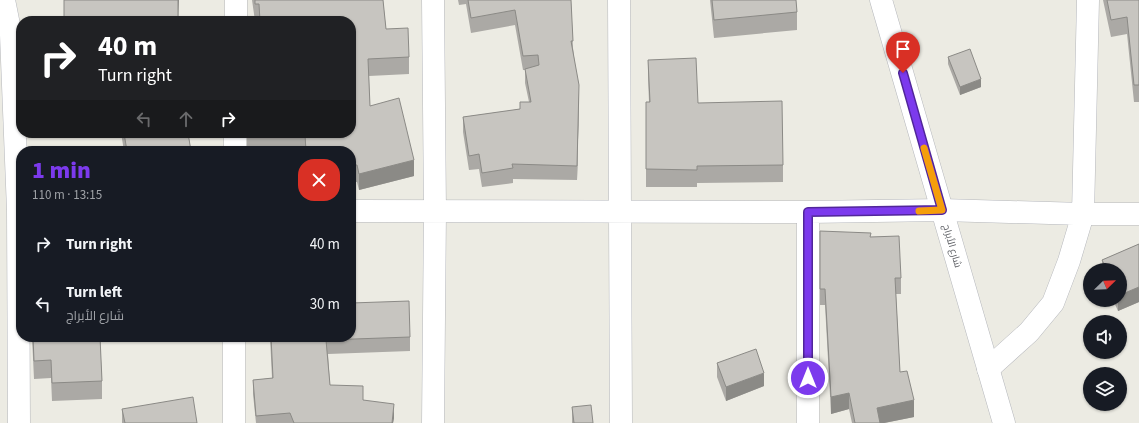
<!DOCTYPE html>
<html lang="en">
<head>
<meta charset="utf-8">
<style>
	:root { --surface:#171b24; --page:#20242c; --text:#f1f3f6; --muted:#9ea1a6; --accent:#7c3aed }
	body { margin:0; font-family:"Source Sans 3",Cairo,sans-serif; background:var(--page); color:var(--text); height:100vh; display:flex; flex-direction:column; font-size:15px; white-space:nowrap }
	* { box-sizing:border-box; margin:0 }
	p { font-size:13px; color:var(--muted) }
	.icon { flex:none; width:22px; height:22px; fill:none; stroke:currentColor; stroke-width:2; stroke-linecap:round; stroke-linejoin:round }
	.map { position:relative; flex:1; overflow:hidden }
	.drawer { position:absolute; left:16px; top:146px; width:340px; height:196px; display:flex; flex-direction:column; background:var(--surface); border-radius:16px; box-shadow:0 1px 3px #0004 }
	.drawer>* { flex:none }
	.hud { position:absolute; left:16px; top:16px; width:340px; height:122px; border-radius:16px; box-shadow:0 1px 3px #0004; background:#202124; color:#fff; overflow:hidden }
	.needle { width:26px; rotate:67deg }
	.tools { position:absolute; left:1083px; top:263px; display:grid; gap:8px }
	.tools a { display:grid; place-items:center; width:44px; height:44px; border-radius:50%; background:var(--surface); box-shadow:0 1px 3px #0004; font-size:20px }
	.pin { position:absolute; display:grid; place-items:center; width:34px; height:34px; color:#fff; margin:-41px -17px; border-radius:50% 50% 50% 0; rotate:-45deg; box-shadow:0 0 4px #0007 }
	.pin .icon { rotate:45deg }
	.me { position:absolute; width:44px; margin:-22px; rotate:0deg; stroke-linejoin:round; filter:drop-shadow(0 0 3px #0008) }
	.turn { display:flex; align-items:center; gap:14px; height:84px; padding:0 16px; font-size:18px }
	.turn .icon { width:52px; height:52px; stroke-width:2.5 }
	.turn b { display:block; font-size:28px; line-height:34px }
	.lanes { display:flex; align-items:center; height:38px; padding:0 16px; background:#0003; justify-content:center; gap:20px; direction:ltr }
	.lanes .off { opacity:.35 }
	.round { display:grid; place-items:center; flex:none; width:42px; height:42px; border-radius:16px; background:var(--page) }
	.headline { display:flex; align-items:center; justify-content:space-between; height:68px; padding:0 16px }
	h1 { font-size:24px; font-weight:800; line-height:30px; color:var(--accent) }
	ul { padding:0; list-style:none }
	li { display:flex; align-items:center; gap:12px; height:60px; padding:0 16px }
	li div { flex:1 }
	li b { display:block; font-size:15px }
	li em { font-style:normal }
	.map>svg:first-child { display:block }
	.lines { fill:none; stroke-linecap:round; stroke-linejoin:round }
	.minor-casing { stroke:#b5b7bc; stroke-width:23 }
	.tertiary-casing { stroke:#b5b7bc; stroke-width:23 }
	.minor { stroke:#fff; stroke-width:22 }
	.tertiary { stroke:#fff; stroke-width:22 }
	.wall { fill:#aba9a5 }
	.shaded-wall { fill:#8b8a86 }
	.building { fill:#c7c5c0; stroke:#8b8a86 }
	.route-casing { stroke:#51269a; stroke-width:10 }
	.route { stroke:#7c3aed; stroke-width:7 }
	.slow { stroke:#f59e0b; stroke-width:7 }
	.labels { text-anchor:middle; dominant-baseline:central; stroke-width:3; stroke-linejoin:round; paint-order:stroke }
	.street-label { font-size:10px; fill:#5b5d62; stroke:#fff }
</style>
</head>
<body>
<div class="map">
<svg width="1139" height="423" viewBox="0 0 1139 423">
	<rect width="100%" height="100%" fill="#ecebe3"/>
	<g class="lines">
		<defs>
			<path id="minor" d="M4,0l7,35 7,175 1,213
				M619,0l2,423
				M236,21v-21
				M235,151v-18
				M351,211l457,1
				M988,369l41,-37 24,-29 16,-42 14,-47 5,-214
				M234,423v-86
				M433,423l2,-212 -2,-211
				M808,423v-211l134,-2 141,4h56"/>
			<path id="tertiary" d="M881,0l123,423"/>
		</defs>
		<use href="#minor" class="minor-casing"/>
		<use href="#tertiary" class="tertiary-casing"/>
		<use href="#minor" class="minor"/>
		<use href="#tertiary" class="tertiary"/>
	</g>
	<path class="wall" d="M252,0h131l3,29 23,28v17l-40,2 1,30 44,70 -55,14 -2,-8h-6v-31h-104v-18h104l-92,-113 -4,1z
		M458,0h113l2,48 6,51 -2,81 -64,-1v4l-31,4 -3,-18 -10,1 -6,-38v-15l57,-8 9,-7 -4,-19v-13h-2l-8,-45 -44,8 -5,-29 -7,1z
		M710,0h86l1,12v18l-83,8z
		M1103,0h36v102h-5l-7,-68 -16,3z
		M948,57l33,30 -21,8 -12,-31z
		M648,60l50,43 85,62v17l-86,1v4h-51v-85h3l-1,-25z
		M121,133h67l3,18h9h-76z
		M820,231l51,6 30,41v16h-5l4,78 14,45 -30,6h-32l-3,-14 -18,5 -6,-109h-5z
		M1139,244v58l-21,9 -5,-11h7v-30h-18v-10z
		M32,337h68l2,44v18l-50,2 -1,-23 -17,1z
		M270,337h140v14l-82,3 2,31 33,15 31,18 -1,5h-137l-3,-29v-14l19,-2z
		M717,363l47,23 -38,15 -9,-24z
		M572,407l21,16h-21z
		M122,409l75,14h-75z"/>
	<path class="shaded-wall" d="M178,0h1l-1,21z
		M981,79v8l-21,8v-8z
		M579,85v14l-2,81v-14z
		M414,160v16l-55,14v-16z
		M1139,287v15l-21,9v-11h2v-5z
		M764,373v13l-38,15v-14z
		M849,393v16l-18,5v-17z
		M914,400v17l-30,6h-7v-15z
		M394,404v14l-1,5h-1z"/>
	<path class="building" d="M64,0h114v21h-114z
		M255,0h128l3,29 22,-1 1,29 -41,2 2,47 29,-8 15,62 -55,14 -2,-9h-6v-14h-45l-1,-16 -58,1v-3h104v-112h-91l-1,-17h-4z
		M468,0h103l2,41h-2l8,44 -2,81 -65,-2 1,4 -31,5 -3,-19 -10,2 -6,-39 57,-8v-7h11l-6,-33 14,-4 -1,-10 -15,1 -8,-46 -44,8z
		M712,0h84l1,12 -83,8z
		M1107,0h32v85h-5l-7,-68 -16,3z
		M970,49l11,30 -21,8 -12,-30z
		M696,58l2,45 84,-2 1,64 -86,1v4l-51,-1v-67h4l-2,-42z
		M124,133h64l3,18 9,-2v2h-73z
		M820,231l51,2 -1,4 29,-1 2,42h-6l5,94 7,-1 7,29 -37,8 3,15h-25l-6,-30 -18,4 -6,-108h-5z
		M1139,244v43l-19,8v-25h-13l-5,-10z
		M409,301l1,36 -84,3 4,45 33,1v14l31,4 -2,19h-98l-4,-10 -34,3 -3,-36 20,-2 -2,-41h80v-34z
		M33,337h67l2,44 -50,2 -1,-23 -17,1z
		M756,349l8,24 -38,14 -9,-24z
		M193,397l4,26h-72l-3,-14z
		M591,405l2,18h-19l-2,-16z"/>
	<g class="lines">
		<defs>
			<path id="route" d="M808,378v-166l134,-2 -39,-137"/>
		</defs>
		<use href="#route" class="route-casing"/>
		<use href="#route" class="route"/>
		<path class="slow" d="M919,211l23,-1 -18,-62"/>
	</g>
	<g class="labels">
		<g class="street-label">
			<text transform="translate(952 246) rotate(74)">شارع الأبراج</text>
		</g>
	</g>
</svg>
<div class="tools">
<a><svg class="needle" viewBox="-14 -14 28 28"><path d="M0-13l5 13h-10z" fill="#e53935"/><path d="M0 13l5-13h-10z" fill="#9ea1a6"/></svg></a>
<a><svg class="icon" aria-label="sound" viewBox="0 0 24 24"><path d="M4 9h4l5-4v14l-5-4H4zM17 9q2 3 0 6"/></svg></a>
<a><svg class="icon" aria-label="layers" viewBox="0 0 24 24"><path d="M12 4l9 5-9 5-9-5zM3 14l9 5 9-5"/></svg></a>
</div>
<div class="pin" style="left:903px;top:73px;background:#d93025"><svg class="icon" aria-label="arrive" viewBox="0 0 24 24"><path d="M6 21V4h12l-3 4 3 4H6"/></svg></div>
<svg class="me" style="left:808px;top:378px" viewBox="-20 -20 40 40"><circle r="17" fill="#7c3aed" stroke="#fff" stroke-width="3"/><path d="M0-11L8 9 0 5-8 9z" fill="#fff"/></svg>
<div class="hud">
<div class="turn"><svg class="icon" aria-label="right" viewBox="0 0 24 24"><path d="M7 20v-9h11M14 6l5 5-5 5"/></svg><div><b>40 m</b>Turn right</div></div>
<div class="lanes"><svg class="icon off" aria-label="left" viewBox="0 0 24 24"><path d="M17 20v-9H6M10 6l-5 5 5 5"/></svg><svg class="icon off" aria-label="ahead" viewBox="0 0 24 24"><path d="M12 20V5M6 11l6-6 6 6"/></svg><svg class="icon" aria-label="right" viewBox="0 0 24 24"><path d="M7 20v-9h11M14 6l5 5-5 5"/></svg></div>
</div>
<section class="drawer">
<div class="headline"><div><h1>1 min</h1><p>110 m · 13:15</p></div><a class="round" style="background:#d93025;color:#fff"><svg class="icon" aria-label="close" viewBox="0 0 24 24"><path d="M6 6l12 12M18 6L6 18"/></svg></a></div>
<ul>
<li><svg class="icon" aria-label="right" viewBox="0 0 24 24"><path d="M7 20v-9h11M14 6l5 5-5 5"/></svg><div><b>Turn right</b></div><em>40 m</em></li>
<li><svg class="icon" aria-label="left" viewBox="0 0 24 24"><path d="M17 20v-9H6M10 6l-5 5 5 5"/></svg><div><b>Turn left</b><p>شارع الأبراج</p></div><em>30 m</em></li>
</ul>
</section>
</div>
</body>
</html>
